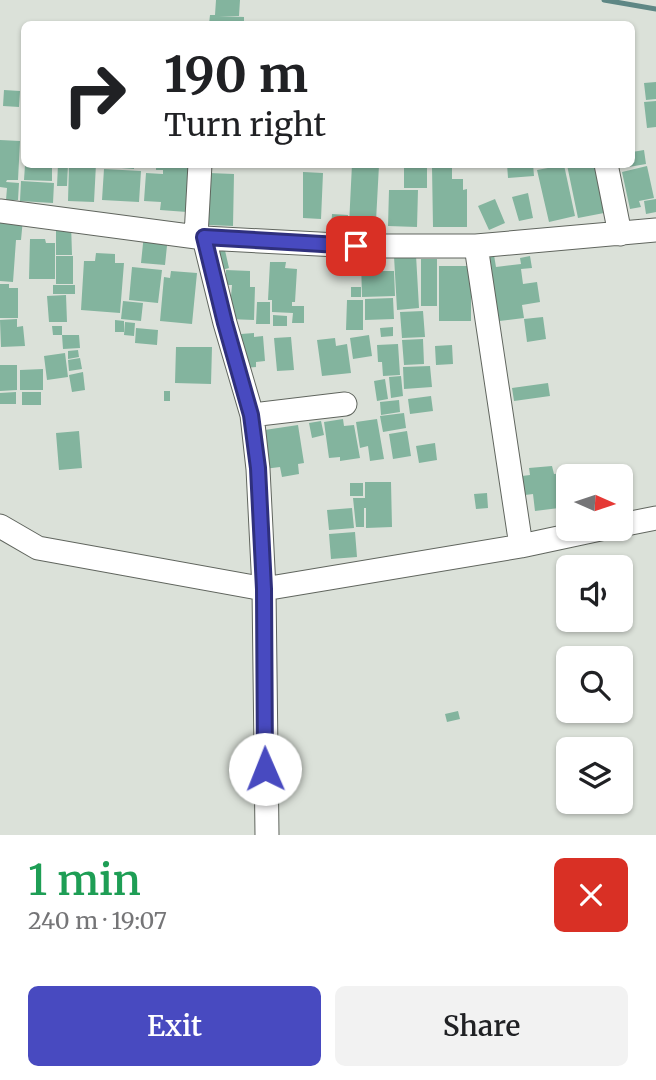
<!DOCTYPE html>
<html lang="en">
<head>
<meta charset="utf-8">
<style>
	:root { --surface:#fff; --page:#f2f2f2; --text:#202124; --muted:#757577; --accent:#484ac0 }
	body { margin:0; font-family:Merriweather,serif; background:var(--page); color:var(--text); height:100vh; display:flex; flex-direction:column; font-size:26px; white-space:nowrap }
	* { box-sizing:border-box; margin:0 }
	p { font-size:23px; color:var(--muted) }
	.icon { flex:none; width:38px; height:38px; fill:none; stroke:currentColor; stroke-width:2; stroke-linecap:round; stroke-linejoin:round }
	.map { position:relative; height:835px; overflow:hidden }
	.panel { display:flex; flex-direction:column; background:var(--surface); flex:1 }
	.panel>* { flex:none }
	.guide { position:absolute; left:21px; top:21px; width:614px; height:147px; border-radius:10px; box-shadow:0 2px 5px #0004; background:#fff; color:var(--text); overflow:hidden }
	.needle { width:46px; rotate:93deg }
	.tools { position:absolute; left:556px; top:464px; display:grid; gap:14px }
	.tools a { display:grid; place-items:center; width:77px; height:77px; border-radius:10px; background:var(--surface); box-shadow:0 2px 5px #0004; font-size:35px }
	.pin { position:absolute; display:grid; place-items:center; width:60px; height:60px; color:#fff; margin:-30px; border-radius:14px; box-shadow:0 4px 10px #0006 }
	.me { position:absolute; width:77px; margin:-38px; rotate:359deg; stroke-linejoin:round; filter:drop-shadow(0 0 5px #0008) }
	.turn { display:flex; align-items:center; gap:24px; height:147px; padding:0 28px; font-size:32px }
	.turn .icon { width:91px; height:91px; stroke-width:2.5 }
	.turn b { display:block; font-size:49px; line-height:60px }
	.round { display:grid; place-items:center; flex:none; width:74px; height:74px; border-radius:10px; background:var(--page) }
	.overview { display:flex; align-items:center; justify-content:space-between; height:119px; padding:0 28px }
	h1 { font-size:42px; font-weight:600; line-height:52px; color:#1e9e55 }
	.action { display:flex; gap:14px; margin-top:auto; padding:14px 28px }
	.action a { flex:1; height:80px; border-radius:10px; background:var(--accent); color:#fff; font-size:28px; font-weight:600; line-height:80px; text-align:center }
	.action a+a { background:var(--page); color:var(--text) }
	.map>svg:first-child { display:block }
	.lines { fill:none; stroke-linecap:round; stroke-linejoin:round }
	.stream { stroke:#5e8785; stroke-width:5 }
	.building { fill:#83b49e }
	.minor-casing { stroke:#60655e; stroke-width:25 }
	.minor { stroke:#fff; stroke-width:23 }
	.route-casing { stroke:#2f307d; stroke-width:18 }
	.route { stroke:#484ac0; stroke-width:12 }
</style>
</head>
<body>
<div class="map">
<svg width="656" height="835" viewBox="0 0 656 835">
	<rect width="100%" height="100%" fill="#dbe1d9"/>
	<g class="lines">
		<path class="stream" d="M604,0l52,9"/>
	</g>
	<path class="building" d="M216,0h24l-1,16h-20l25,1v7h-35l1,-9h5z
		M656,82v17l-10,1 -2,-17z
		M4,90l16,1 -1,16 -16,-1z
		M656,101v26l-9,1 -3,-26z
		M0,140l20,1 -2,39h-11l-1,2 13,1 -1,17h-12l1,-12 -7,-1z
		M644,150l2,14 -23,4v-4h9v-12z
		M58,164h10l-1,22h-10z
		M69,164h27l-2,38 -26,-1z
		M109,164h25v5l-25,-2z
		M156,164h34l-3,48 -27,-2 1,-8 -17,-1 2,-28 17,1v-4h-7z
		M352,164l27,1 -3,56 -14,-1v5h-13z
		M404,164h23v24h-23z
		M507,164h26l1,12 -26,2z
		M570,164h24l10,49 -26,5 -11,-53z
		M25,165l27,1v15l-28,-1z
		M564,165l11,51 -26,6 -12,-52z
		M647,166l7,32 -15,3 2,6 -11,2 -8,-37z
		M432,167h20v12h11v11l4,-1v38h-34z
		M104,169l37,2 -2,31 -37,-2z
		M303,172l20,1 -2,46 -18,-1z
		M209,173l25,1 -1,52 -26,-1z
		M21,181l33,2 -1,20 -33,-2z
		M389,190h29l-1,37 -29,-1z
		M528,193l5,25 -14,3 -7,-24z
		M495,199l10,24 -16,7 -11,-24z
		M656,199v13l-10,2 -2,-13z
		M332,214l16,1 -1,16 -16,-1z
		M0,217l23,2 -2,21h-5l-3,42 -13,-1z
		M56,223h15l1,32h-16z
		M144,234l24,2 -3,29 -24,-2z
		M30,239h15l1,4h9v36h-26z
		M224,246l5,22 -7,2 -13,-21z
		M493,249l3,18 25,-3 -1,-6 10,-2 2,12 -11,1 2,15 14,-2 3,20 -18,3 2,13 -33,4 -10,-71z
		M96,253l19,1v9h9l-4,50 -39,-3 3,-49h11z
		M416,255l3,53 -22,2 -3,-54z
		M56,256h17v28h-17z
		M421,259h16v47h-16z
		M361,261h18l1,10h14l1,25 -33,1z
		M270,262h16l-1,6 12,1 -2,33h-3v4h12v17h-12l1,-10 -21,-1v-12h-4z
		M439,266h32v55h-32z
		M132,267l30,3 -4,33 -29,-3z
		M226,270l24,1v16h5l-1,33 -25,-1 3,-34h-7z
		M171,271l26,2 -5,51 -32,-3 4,-44 6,1z
		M0,284h9v4h9v30h-18z
		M53,285h22v9h-22z
		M351,287h10v10h-10z
		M66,295l1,27h-18l-2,-26z
		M393,298l1,21 -29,1v-21z
		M347,300h16v30h-17z
		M123,301l20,2 -2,18 -20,-2z
		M257,302h13v22h-14z
		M423,311l2,26 -23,1 -2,-26z
		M273,315l14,1v10h-14z
		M543,317l3,22 -19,3 -3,-23z
		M17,319v8l6,-1 2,20 -24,1 -1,-27z
		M115,320l9,1v11h-9z
		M125,322l10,1 -1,13 -10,-1z
		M52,326h10v9h-9z
		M393,327v9l-12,1 -1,-9z
		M136,328l22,2 -1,15 -22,-2z
		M254,333v4l9,-1 2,25 -9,1v5l-12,1 -3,-34z
		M62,335h17l1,13 -17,1z
		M369,335l3,21 -19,3 -3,-21z
		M291,337l3,33 -17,1 -3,-33z
		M335,338l1,8 11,-2 4,29 -29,3 -5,-36z
		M423,339l1,25 -20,1 -2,-25z
		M398,344l2,31 -17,1 -1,-14h-4l-1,-17z
		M452,345l1,19 -17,1 -1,-19z
		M176,347h36l-1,37 -36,-1z
		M78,350l1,7 -11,2v-8z
		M65,353l3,24 -21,3 -3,-24z
		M80,358l2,11 -13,2 -1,-11z
		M0,365h17v25l-17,1z
		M430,366l2,21 -28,2 -1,-22z
		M43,369v21h-23v-20z
		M83,372l2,18 -13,2 -3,-17z
		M401,376l2,20 -12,2 -2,-21z
		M385,379l3,20 -11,2 -3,-20z
		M548,383l2,13 -36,5 -2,-13z
		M164,391h6v10h-6z
		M16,392v12h-16v-11z
		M22,392h19v13h-19z
		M431,396l2,15 -23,3 -2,-15z
		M399,400l1,12 -19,3 -1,-13z
		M404,413l2,15 -23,4 -3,-16z
		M343,419l1,7 10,-1 6,33 -20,3v-4l-11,1 -5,-36z
		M377,419l7,40 -14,2 -2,-15 -8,2 -4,-26z
		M321,421l3,14 -12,3 -3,-15z
		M298,425l6,38 -6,1 1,10 -17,3 -2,-10 -16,2 -6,-38z
		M79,431l3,37 -23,2 -3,-37z
		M407,431l4,25 -18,3 -4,-25z
		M435,443l2,17 -18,3 -3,-17z
		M552,466l2,8 9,-1 2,17 -8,1 2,17 -24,3 -2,-17 -8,1 -1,-6 -9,1 -1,-13 16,-2 -1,-7z
		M365,482h26l1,45 -26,1v-20h-2v19h-8l-3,-29h12z
		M350,483h13v13h-13z
		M487,493l1,15 -12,1 -2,-15z
		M352,508l2,20 -25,2 -2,-20z
		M355,532l2,25 -26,2 -2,-25z
		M458,711l2,8 -13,3 -2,-8z"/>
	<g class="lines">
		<defs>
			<path id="minor" d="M606,164l14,70
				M0,211l204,27 152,8h120l180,-16
				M196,236l4,-72
				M204,238l21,85 27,92 6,54 6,120 3,246
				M476,246l45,300
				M252,415l93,-11
				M621,525l35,-7
				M0,526l38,22 226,41 257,-43 84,-18"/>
		</defs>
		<use href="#minor" class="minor-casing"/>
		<use href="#minor" class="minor"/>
	</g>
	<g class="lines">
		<defs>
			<path id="route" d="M265,769l-1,-180 -6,-121 -7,-53 -26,-92 -21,-86 152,9"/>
		</defs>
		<use href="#route" class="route-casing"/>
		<use href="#route" class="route"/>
	</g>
</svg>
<div class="tools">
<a><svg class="needle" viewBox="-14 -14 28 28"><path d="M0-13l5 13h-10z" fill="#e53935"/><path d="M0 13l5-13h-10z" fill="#757577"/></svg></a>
<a><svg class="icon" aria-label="sound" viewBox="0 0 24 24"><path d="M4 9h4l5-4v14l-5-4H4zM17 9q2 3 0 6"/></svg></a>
<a><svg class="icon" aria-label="search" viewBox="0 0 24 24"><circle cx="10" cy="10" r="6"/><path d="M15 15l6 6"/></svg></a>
<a><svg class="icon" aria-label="layers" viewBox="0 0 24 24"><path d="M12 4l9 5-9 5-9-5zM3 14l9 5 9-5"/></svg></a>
</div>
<div class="pin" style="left:356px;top:246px;background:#d93025"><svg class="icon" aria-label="arrive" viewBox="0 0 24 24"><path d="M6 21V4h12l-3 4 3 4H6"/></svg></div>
<svg class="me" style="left:265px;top:769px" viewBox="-20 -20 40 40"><circle r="19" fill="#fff"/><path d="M0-13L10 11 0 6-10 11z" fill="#484ac0"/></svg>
<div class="guide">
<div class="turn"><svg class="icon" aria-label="right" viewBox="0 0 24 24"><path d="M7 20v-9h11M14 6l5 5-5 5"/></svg><div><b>190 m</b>Turn right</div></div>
</div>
</div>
<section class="panel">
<div class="overview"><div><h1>1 min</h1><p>240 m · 19:07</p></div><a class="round" style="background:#d93025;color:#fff"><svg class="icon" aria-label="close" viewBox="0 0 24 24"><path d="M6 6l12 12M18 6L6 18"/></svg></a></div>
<div class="action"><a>Exit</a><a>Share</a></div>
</section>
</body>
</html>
